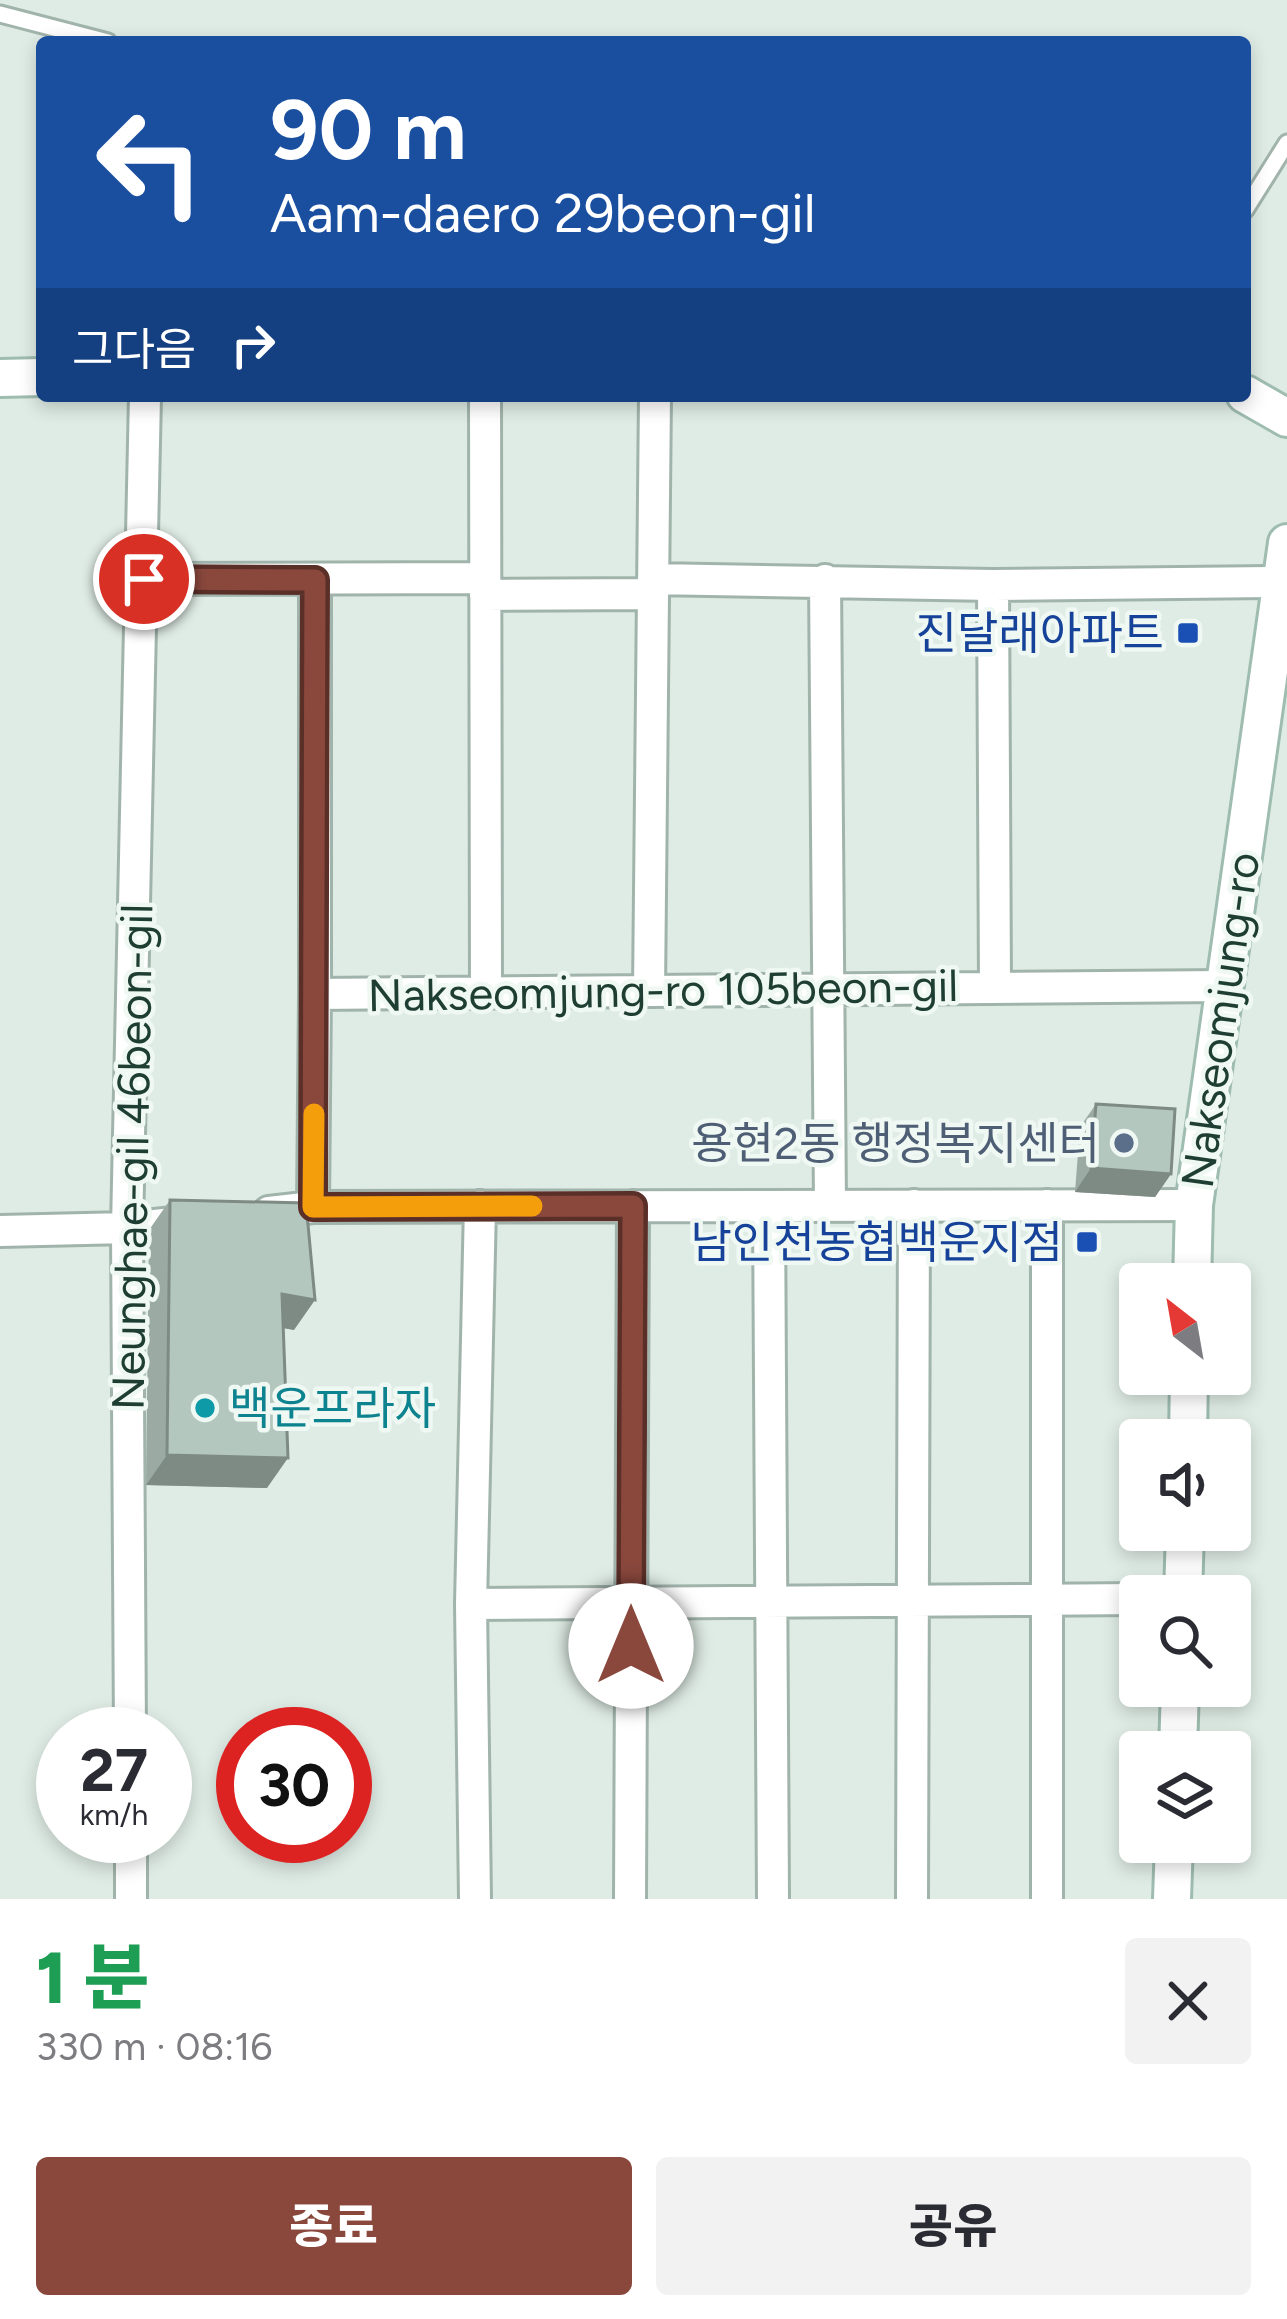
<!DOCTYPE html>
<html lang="ko">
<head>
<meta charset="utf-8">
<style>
	:root { --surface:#fff; --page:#f2f2f3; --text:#2b2b33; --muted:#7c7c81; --accent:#8a483d }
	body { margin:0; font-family:Figtree,"Noto Sans KR",sans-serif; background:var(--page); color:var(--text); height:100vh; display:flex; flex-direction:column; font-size:45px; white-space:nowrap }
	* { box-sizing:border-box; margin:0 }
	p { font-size:39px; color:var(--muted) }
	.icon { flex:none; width:66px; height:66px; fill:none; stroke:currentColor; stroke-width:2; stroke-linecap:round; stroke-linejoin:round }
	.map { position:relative; height:1899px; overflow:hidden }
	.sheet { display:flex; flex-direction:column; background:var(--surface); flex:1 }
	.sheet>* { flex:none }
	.guide { position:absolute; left:36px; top:36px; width:1215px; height:366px; border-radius:12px; box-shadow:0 6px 18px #0003; background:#1a4fa0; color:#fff; overflow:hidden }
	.needle { width:78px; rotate:329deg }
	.tools { position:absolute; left:1119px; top:1263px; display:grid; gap:24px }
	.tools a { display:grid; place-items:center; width:132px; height:132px; border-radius:12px; background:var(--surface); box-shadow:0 6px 18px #0003; font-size:60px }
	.speed { position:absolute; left:36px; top:1707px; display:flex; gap:24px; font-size:60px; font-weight:700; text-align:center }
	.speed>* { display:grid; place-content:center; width:156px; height:156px; border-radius:50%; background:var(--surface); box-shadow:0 6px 18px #0003; line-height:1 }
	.speed small { font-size:30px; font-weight:400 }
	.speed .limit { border:18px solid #d22; background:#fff; color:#111 }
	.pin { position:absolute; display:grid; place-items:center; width:102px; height:102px; color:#fff; margin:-51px; border:6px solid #fff; border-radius:50%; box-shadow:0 3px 12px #0007 }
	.me { position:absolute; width:132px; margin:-66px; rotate:0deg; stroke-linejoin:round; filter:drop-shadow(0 0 9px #0008) }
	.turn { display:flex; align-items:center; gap:42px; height:252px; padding:0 36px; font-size:54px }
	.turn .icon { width:156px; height:156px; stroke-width:2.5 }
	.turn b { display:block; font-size:84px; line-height:102px }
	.then { display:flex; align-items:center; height:114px; padding:0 36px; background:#0003; gap:24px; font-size:45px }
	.round { display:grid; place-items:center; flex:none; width:126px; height:126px; border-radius:12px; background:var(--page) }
	.overview { display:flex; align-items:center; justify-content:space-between; height:204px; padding:0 36px }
	h1 { font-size:72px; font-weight:800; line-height:90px; color:#1e9e55 }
	.action { display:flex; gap:24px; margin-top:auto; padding:24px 36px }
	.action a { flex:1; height:138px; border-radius:12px; background:var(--accent); color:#fff; font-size:48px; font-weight:800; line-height:138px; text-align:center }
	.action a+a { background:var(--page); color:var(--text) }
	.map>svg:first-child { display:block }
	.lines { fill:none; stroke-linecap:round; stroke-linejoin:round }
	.lane-casing { stroke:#a1b4ac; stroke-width:21 }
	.street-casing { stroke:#a1b4ac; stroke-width:36 }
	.secondary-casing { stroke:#9ebcb0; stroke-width:42 }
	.lane { stroke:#fff; stroke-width:15 }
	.street { stroke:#fff; stroke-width:30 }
	.secondary { stroke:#fff; stroke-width:36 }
	.wall { fill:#9baba3 }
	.shaded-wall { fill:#7e8b85 }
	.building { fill:#b4c7be; stroke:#7e8b85; stroke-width:3 }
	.route-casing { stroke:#5a2f28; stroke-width:30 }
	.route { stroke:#8a483d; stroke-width:21 }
	.slow { stroke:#f59e0b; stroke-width:21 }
	.transit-dot { fill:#1a4fb4; stroke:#eff8f3; stroke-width:4.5 }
	.service-dot { fill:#5c6f8a; stroke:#eff8f3; stroke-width:4.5 }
	.culture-dot { fill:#0f9aa8; stroke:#eff8f3; stroke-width:4.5 }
	.labels { text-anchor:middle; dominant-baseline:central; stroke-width:9; stroke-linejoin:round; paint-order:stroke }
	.transit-label { font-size:45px; fill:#164399; stroke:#eff8f3; text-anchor:end }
	.street-label { font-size:45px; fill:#1e3e33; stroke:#eff8f3 }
	.service-label { font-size:45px; fill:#4e5e75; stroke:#eff8f3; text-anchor:end }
	.culture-label { font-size:45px; fill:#0d838f; stroke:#eff8f3; text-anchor:start }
</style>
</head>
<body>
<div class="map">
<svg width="1287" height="1899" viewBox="0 0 1287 1899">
	<rect width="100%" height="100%" fill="#dfece5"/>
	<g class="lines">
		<defs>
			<path id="lane" d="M0,14l108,28
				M1245,210l42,-67"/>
			<path id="street" d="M485,396l1,596
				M144,579l341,-1
				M653,579l340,6 289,-3
				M315,580v414
				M825,580l5,625
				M993,585l2,401
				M485,595l168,-1
				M649,991l6,-595
				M1047,1205v694
				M769,1206l4,693
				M313,1207l2,-213 910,-8
				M269,1212l44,-5 881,-2
				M0,1231l127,-3 65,-7
				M471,1604l669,-5
				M130,1734l-3,-506 18,-832
				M131,1836v63
				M475,1899l-4,-295 9,-398
				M630,1899l3,-693
				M912,1899l2,-694"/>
			<path id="secondary" d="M0,378l42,-1
				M1245,394l42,24
				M1192,1284l2,-79 93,-662
				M1188,1440l1,-66
				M1183,1596l2,-66
				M1178,1752l2,-66
				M1172,1899l2,-57"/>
		</defs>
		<use href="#lane" class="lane-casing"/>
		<use href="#street" class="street-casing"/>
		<use href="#secondary" class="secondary-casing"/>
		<use href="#lane" class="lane"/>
		<use href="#street" class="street"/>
		<use href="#secondary" class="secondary"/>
	</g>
	<path class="wall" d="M1096,1104l75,70 -16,23 -80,-5 5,-65z
		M170,1200l124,130 -10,-2 -17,160 -121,-3 3,-255z"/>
	<path class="shaded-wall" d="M1091,1168l80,6 -16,23 -80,-5z
		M282,1294l33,6 -21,30 -33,-6z
		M167,1455l121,3 -21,30 -121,-3z"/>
	<path class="building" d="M1096,1104l79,5 -4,65 -80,-6z
		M170,1200l136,3 9,97 -33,-6 6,164 -121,-3z"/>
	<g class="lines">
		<defs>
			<path id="route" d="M144,579l171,1 -2,627 320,-1 -2,440"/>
		</defs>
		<use href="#route" class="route-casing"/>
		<use href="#route" class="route"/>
		<path class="slow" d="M314,1114l-1,93 219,-1"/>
	</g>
	<g class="transit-dot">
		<rect x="1176" y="621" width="24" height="24" rx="6"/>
		<rect x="1075" y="1230" width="24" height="24" rx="6"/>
	</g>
	<circle class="service-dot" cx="1124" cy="1143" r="12"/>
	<circle class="culture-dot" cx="205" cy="1408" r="12"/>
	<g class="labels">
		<g class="transit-label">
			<text x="1164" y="633">진달래아파트</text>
			<text x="1063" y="1242">남인천농협백운지점</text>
		</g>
		<g class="street-label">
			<text transform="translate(663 990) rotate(-1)">Nakseomjung-ro 105beon-gil</text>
			<text transform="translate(1220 1020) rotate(-82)">Nakseomjung-ro</text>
			<text transform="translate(132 1157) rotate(-89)">Neunghae-gil 46beon-gil</text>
		</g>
		<g class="service-label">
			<text x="1100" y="1143">용현2동 행정복지센터</text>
		</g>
		<g class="culture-label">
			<text x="229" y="1408">백운프라자</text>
		</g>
	</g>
</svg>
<div class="tools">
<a><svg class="needle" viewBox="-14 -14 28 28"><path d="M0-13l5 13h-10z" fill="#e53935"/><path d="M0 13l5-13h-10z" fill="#7c7c81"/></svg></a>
<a><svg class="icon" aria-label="sound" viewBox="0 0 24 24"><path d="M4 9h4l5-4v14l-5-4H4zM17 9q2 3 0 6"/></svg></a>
<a><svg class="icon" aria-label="search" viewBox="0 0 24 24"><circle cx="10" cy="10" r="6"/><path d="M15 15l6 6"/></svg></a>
<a><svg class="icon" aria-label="layers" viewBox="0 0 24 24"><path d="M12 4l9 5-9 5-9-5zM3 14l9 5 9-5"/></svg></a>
</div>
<div class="speed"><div>27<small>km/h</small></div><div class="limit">30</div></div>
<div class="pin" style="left:144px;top:579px;background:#d93025"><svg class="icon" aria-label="arrive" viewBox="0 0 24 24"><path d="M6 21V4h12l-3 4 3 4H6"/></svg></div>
<svg class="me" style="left:631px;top:1646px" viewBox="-20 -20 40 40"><circle r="19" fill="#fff"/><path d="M0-13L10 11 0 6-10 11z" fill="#8a483d"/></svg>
<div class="guide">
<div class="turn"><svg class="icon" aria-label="left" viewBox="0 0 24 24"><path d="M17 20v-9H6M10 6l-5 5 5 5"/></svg><div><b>90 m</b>Aam-daero 29beon-gil</div></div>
<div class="then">그다음<svg class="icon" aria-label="right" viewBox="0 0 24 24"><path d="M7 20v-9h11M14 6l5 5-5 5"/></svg></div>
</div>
</div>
<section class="sheet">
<div class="overview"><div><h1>1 분</h1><p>330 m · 08:16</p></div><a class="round"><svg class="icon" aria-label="close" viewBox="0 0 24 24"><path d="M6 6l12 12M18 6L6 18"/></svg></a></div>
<div class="action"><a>종료</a><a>공유</a></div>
</section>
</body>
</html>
